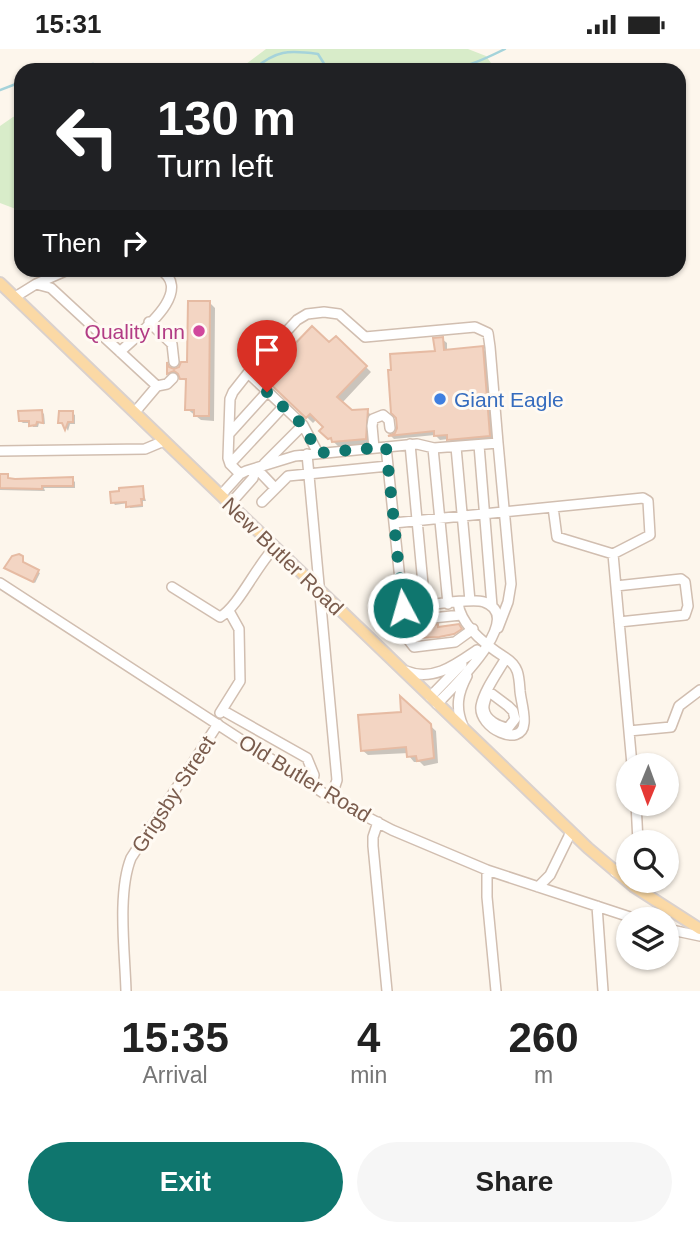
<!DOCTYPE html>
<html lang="en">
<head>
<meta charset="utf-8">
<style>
	:root { --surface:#fff; --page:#f6f6f6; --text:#222; --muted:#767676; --accent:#0f766e }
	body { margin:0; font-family:Helvetica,sans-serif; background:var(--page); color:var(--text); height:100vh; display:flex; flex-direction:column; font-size:26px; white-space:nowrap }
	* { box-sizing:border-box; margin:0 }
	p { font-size:23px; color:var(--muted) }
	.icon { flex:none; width:38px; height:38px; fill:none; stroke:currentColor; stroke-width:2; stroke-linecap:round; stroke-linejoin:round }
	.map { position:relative; height:942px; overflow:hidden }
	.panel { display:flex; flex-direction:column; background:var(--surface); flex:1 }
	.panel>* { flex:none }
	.guide { position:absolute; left:14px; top:14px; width:672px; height:214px; border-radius:21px; box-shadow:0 2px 5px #0004; background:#202124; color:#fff; overflow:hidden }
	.needle { width:46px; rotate:181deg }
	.controls { position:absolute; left:616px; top:704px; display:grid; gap:14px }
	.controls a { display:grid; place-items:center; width:63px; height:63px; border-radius:50%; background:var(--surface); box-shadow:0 2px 5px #0004; font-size:35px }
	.pin { position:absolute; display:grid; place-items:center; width:60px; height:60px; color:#fff; margin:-72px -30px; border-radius:50% 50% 50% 0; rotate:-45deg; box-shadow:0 0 7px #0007 }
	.pin .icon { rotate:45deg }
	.me { position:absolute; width:77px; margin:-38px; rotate:354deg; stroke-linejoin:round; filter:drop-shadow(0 0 5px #0008) }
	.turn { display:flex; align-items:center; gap:24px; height:147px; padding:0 28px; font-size:32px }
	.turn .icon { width:91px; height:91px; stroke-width:2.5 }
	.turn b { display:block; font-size:49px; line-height:60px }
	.then { display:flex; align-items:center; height:66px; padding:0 28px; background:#0003; gap:14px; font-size:26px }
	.eta { display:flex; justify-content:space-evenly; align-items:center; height:119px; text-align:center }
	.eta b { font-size:42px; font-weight:700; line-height:49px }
	.cta { display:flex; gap:14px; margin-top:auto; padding:14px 28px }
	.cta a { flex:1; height:80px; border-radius:42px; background:var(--accent); color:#fff; font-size:28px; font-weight:700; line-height:80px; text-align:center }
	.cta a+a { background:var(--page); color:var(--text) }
	.status { display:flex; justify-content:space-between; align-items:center; height:49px; padding:0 35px; background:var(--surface); direction:ltr }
	.status svg { height:19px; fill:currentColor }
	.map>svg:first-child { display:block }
	.green { fill:#d8ecc9 }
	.shadow { fill:#0003 }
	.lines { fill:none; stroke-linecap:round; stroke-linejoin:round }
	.stream { stroke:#a5d3da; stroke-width:2.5 }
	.building { fill:#f3d5c3; stroke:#e6bba3; stroke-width:2 }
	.minor-casing { stroke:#d1beb0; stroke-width:12 }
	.major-casing { stroke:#dad1cd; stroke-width:14 }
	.minor { stroke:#fff; stroke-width:9 }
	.major { stroke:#fbd9a5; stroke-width:10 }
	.route { stroke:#0f766e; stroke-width:12; stroke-dasharray:0 21.6 }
	.hotel-dot { fill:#d1479c; stroke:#fffaf3; stroke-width:2.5 }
	.shop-dot { fill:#3f7fe0; stroke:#fffaf3; stroke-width:2.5 }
	.labels { text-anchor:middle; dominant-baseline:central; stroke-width:6; stroke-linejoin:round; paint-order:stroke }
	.hotel-label { font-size:21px; fill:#b23c85; stroke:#fffaf3; text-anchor:end }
	.shop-label { font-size:21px; fill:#366cbe; stroke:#fffaf3; text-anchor:start }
	.street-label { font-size:21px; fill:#7a5c4d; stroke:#fffaf3 }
</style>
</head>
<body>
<div class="status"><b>15:31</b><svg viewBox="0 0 49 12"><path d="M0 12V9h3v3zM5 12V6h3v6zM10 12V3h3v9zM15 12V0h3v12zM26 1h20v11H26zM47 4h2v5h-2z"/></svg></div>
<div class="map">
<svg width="700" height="942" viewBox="0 0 700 942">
	<rect width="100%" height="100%" fill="#fdf6ec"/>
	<path class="green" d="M266,0h202l18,7 10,14h-258z
		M21,66v96l-21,-8v-77l13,-9z"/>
	<path class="shadow" d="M210,254l5,5 -1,113 -13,-1 -14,-11 1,-25 -7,-8 -7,3 -6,-5 1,-8 3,4 17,-7z
		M336,289l35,34 -29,31 9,9 16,-1 5,5 -1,28 -32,3 -17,-16 3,-4 -8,-8 -4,4 -48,-46 64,-32z
		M442,290l5,4v8l35,-3 4,4 8,87 -41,4 -5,-4 -8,1 -5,-5 -41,4 -3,-3 5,-2z
		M42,363l2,2 1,10 -6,-1 -1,4h-5l-2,-4h-8l-3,-2z
		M72,364l3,2v9h-5l-2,7 -3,-6 -6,-3z
		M7,427l3,4 62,-1 3,3v6h-31l1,3 -45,-1v-11z
		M142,439l4,13h-3v6l-13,1 -2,-5 -13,2 -2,-3z
		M22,509l3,6 15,9 -5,10 -26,-13z
		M402,651l34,31 2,32 -14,3 -4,-4h-6l-5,-6v-3l-41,2 -6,-5 41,-36z"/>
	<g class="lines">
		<path class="stream" d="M55,21l38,-6 16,6
			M253,21c23,-20 35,-20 65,-16l10,16
			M372,21l4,-2c24,-1 48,3 72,1 20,-2 39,-11 57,-20
			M0,41l21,-8"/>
	</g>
	<path class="building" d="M188,252h22l-1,115h-15v-6h-9l1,-31h-6l-2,-5 -4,-3 -7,3v-12l2,5 5,2 5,-2 2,-5h6z
		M312,277l17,16 7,-6 31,30 -30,31 15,13 16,-1 -2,30 -34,3 -1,-4 -3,1 -9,-8 4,-4 -13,-13 -4,4 -43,-41z
		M443,288l1,13 39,-4 7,90 -43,4v-5l-13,1v-5l-46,5 7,-3 2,-5 -1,-10 -5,-5 -3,-43h3l-1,-16 45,-3 -2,-13z
		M42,361l1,13 -6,-1 -1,3 -7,1v-5h-10l-1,-10z
		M59,362h14v11h-5l-3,8 -3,-7h-4z
		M0,425h8v4l7,1 58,-2v9h-31v3l-42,-1z
		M143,437l1,13h-3l1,6 -16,2v-5l-15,1 -1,-11 9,-1v-3z
		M19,505l4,2v6l16,8 -6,12 -29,-14 8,-12z
		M438,575v3l21,-3 3,5 -8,5 -15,3 -23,1 -2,-3 -1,-6z
		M400,647l31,28 3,34 -17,3 -1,-5 -9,1 -1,-10 -45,4 -3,-36 43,-3z"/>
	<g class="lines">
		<defs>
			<path id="minor" d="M36,235l34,-15
				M15,248l21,-13 15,4 106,98 -22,26
				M149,273l23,22 2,18
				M120,303c18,-18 77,-61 39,-83
				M248,324l49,-53 10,-6 17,-2 15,2 26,23 110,-10 13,6 2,14 8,96
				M157,337l10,-2 6,-6
				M229,385l38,-42
				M410,395l15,162
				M479,396l13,161
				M386,398l17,161c16,-1 69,-11 81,-6 44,15 -33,87 -47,102
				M456,398l14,154
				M374,399l-2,-22 1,-7 10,-4 6,5 1,8
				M433,399l15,156
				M0,402l145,-2 19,-8
				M307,405l30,326 -6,18
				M230,415l53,-57
				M264,415l39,-39
				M256,419l19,20
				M240,425l-10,-10 -2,-6 2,-59 3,-7 15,-19 55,52 15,28
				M221,446l19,-21 6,-3 49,-15 122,-12 17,4 64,-5 13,141 -3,18 -10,26
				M262,453l26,-26 100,-10
				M230,455l23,-26 3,-10
				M394,474l159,-16 4,30 56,17 37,-19 -2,-34 -5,-3 -90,9
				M613,505l19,211
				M0,534l331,215 61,32 95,40 149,49
				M616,537l65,-7 4,3 3,24 -3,9 -66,7
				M172,538l48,30c19,-11 36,-51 55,-70
				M458,554c3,23 29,43 48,55 -8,14 -22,32 -25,48 -3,22 41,43 43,17 1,-10 -3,-22 -4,-32 -1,-14 -1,-25 -14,-33
				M403,559l4,30 7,9 41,-5 18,-13
				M404,572l57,-6
				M406,622c27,11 49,-6 71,-21
				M488,642l20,15 5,5 2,8 -7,9c-9,-1 -23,-8 -24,-19 -1,-5 3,-13 4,-18z
				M430,648l32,-33
				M222,661l85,48 7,17 -2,10
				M220,664l20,-32 -1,-52 -10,-18
				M463,677c-8,-19 -5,-33 4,-50
				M629,682l42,-4 8,-21 21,-16
				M636,754l2,39
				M378,773l-5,15v9l14,145
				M487,821v27l9,94
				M615,823l13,-13
				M538,838l12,-12 21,-43
				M597,857l6,85
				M667,880l33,7
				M126,942c-1,-38 -9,-98 5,-133l87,-134"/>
			<path id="major" d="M0,234l588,565 45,38 67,43"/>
		</defs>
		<use href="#minor" class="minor-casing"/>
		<use href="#major" class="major-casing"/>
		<use href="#minor" class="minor"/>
		<use href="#major" class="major"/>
	</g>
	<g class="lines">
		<path class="route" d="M267,343l36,33 15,28 68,-6 17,161"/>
	</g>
	<circle class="hotel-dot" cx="199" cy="282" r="7"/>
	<circle class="shop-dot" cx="440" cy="350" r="7"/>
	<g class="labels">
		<g class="hotel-label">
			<text x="185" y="282">Quality Inn</text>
		</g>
		<g class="shop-label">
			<text x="454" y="350">Giant Eagle</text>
		</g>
		<g class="street-label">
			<text transform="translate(283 507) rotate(44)">New Butler Road</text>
			<text transform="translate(305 729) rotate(31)">Old Butler Road</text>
			<text transform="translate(173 745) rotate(-57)">Grigsby Street</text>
		</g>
	</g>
</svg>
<div class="controls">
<a><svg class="needle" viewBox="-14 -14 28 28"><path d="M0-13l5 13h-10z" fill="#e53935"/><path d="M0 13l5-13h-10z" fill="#767676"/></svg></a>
<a><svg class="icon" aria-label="search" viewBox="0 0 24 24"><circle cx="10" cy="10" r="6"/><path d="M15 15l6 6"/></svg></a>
<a><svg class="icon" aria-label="layers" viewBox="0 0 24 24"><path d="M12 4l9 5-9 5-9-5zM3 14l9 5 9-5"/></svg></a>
</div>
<div class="pin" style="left:267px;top:343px;background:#d93025"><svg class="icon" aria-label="arrive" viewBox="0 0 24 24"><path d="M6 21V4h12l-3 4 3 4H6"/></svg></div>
<svg class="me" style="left:403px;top:559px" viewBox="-20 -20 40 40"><circle r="17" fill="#0f766e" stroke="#fff" stroke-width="3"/><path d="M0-11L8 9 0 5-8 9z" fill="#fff"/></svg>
<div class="guide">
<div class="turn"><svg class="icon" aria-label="left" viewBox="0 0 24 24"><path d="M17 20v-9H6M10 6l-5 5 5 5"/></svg><div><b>130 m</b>Turn left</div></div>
<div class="then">Then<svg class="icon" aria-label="right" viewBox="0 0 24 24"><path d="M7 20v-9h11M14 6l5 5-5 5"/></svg></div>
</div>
</div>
<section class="panel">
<div class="eta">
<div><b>15:35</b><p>Arrival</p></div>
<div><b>4</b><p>min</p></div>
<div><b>260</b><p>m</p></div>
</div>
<div class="cta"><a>Exit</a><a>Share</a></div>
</section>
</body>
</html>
